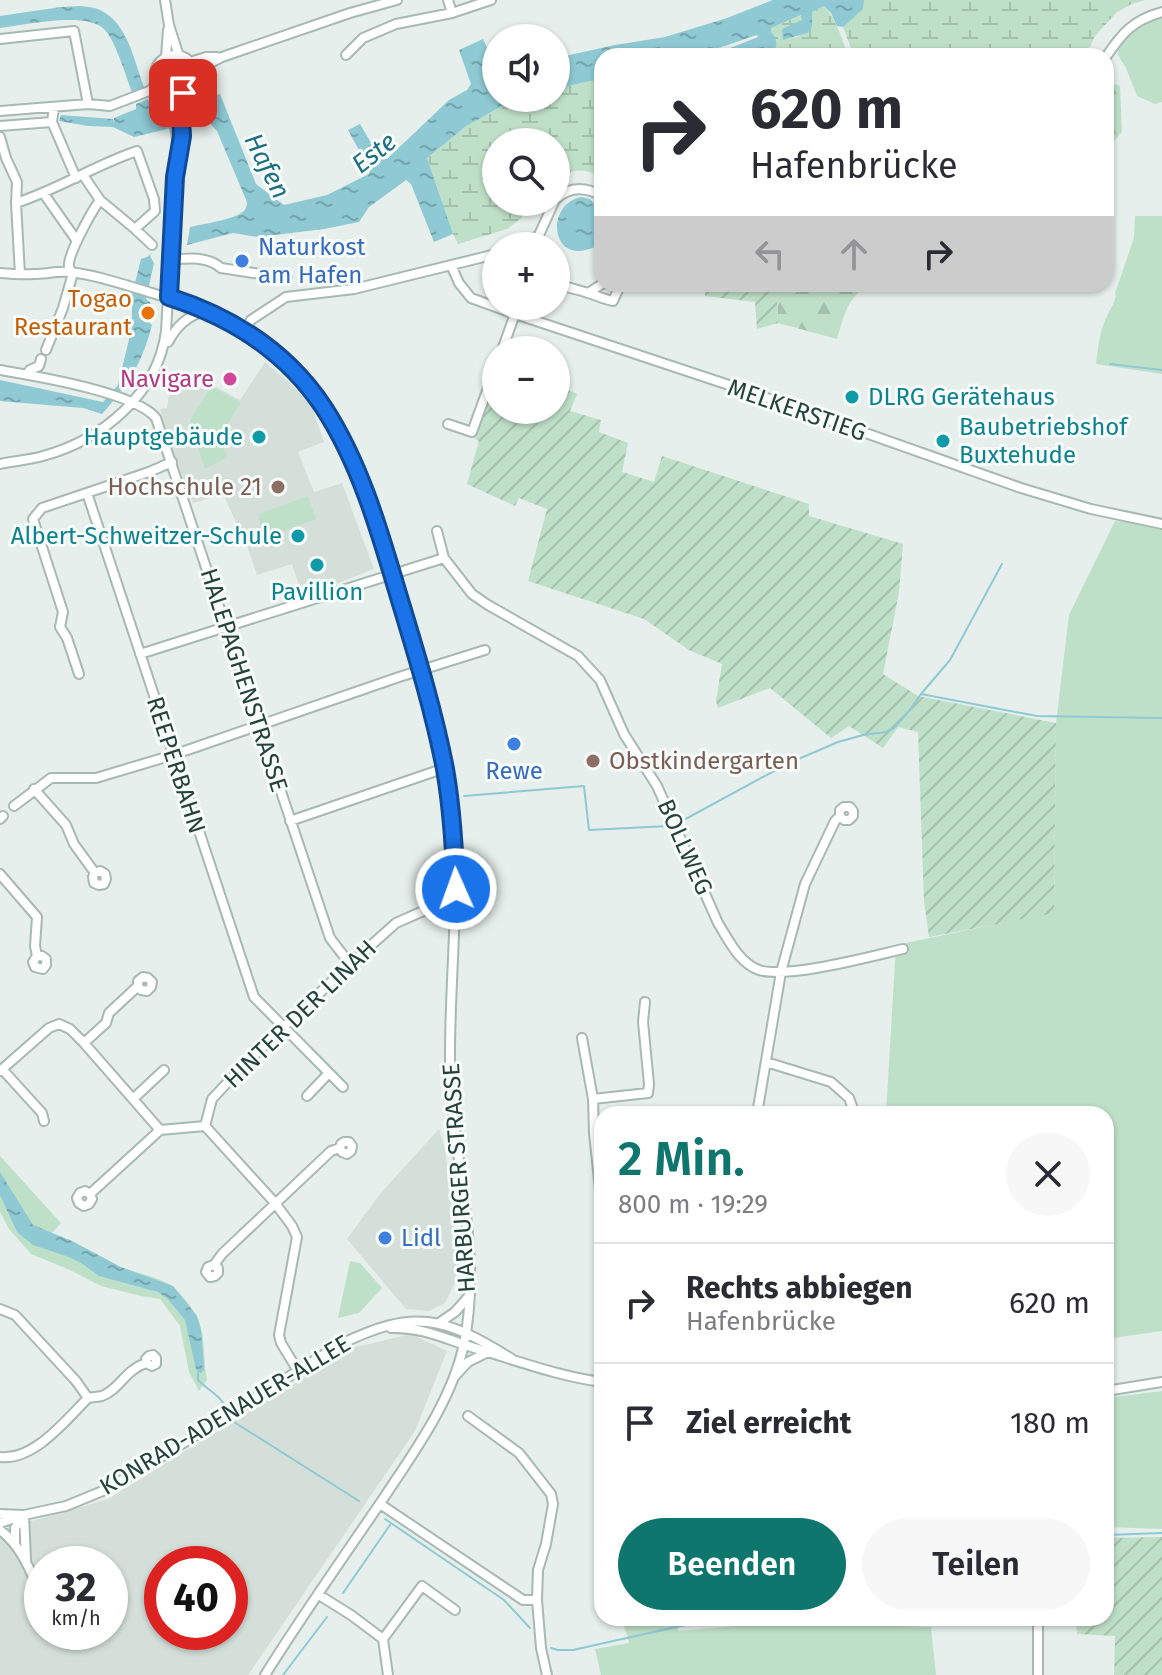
<!DOCTYPE html>
<html lang="de">
<head>
<meta charset="utf-8">
<style>
	:root { --surface:#fff; --page:#f7f7f7; --text:#2b2b33; --muted:#7c7c81; --line:#e1e1e2; --accent:#0f766e }
	body { margin:0; font-family:"Fira Sans",sans-serif; background:var(--page); color:var(--text); height:100vh; display:flex; flex-direction:column; font-size:30px; white-space:nowrap }
	* { box-sizing:border-box; margin:0 }
	p { font-size:26px; color:var(--muted) }
	.icon { flex:none; width:44px; height:44px; fill:none; stroke:currentColor; stroke-width:2; stroke-linecap:round; stroke-linejoin:round }
	.map { position:relative; flex:1; overflow:hidden }
	.side { position:absolute; left:594px; top:1106px; width:520px; height:520px; display:flex; flex-direction:column; background:var(--surface); border-radius:24px; box-shadow:0 2px 6px #0004 }
	.side>* { flex:none }
	.banner { position:absolute; left:594px; top:48px; width:520px; height:244px; border-radius:24px; box-shadow:0 2px 6px #0004; background:#fff; color:var(--text); overflow:hidden }
	.tools { position:absolute; left:482px; top:24px; display:grid; gap:16px }
	.tools a { display:grid; place-items:center; width:88px; height:88px; border-radius:50%; background:var(--surface); box-shadow:0 2px 6px #0004; font-size:40px }
	.speed { position:absolute; left:24px; top:1546px; display:flex; gap:16px; font-size:40px; font-weight:700; text-align:center }
	.speed>* { display:grid; place-content:center; width:104px; height:104px; border-radius:50%; background:var(--surface); box-shadow:0 2px 6px #0004; line-height:1 }
	.speed small { font-size:20px; font-weight:400 }
	.speed .limit { border:12px solid #d22; background:#fff; color:#111 }
	.pin { position:absolute; display:grid; place-items:center; width:68px; height:68px; color:#fff; margin:-34px; border-radius:16px; box-shadow:0 4px 12px #0006 }
	.me { position:absolute; width:88px; margin:-44px; rotate:358deg; stroke-linejoin:round; filter:drop-shadow(0 0 6px #0008) }
	.turn { display:flex; align-items:center; gap:28px; height:168px; padding:0 24px; font-size:36px }
	.turn .icon { width:104px; height:104px; stroke-width:2.5 }
	.turn b { display:block; font-size:56px; line-height:68px }
	.lanes { display:flex; align-items:center; height:76px; padding:0 24px; background:#0003; justify-content:center; gap:40px; direction:ltr }
	.lanes .off { opacity:.35 }
	.round { display:grid; place-items:center; flex:none; width:84px; height:84px; border-radius:42px; background:var(--page) }
	.overview { display:flex; align-items:center; justify-content:space-between; height:136px; padding:0 24px }
	h1 { font-size:48px; font-weight:600; line-height:60px; color:var(--accent) }
	.button { display:flex; gap:16px; margin-top:auto; padding:16px 24px }
	.button a { flex:1; height:92px; border-radius:48px; background:var(--accent); color:#fff; font-size:32px; font-weight:600; line-height:92px; text-align:center }
	.button a+a { background:var(--page); color:var(--text) }
	ul { padding:0; list-style:none }
	li { display:flex; align-items:center; gap:24px; height:120px; padding:0 24px; border-top:2px solid var(--line) }
	li div { flex:1 }
	li b { display:block; font-size:30px }
	li em { font-style:normal }
	.map>svg:first-child { display:block }
	.built { fill:#d4dfda; fill-rule:evenodd }
	.green { fill:#bfe0c8 }
	.forest { fill:url(#forest-firs) }
	.wetland { fill:url(#wetland-marsh) }
	.garden { fill:url(#garden-furrows) }
	.water { fill:url(#water-ripples) }
	.lines { fill:none; stroke-linecap:round; stroke-linejoin:round }
	.stream { stroke:#8ec9d4; stroke-width:2 }
	.minor-casing { stroke:#a8b8b2; stroke-width:12 }
	.minor { stroke:#fff; stroke-width:8 }
	.route-casing { stroke:#114b97; stroke-width:20 }
	.route { stroke:#1a73e8; stroke-width:14 }
	.shop-dot { fill:#3f7fe0; stroke:#f7fbf9; stroke-width:3 }
	.food-dot { fill:#e8710a; stroke:#f7fbf9; stroke-width:3 }
	.hotel-dot { fill:#d1479c; stroke:#f7fbf9; stroke-width:3 }
	.culture-dot { fill:#0f9aa8; stroke:#f7fbf9; stroke-width:3 }
	.education-dot { fill:#8d6e63; stroke:#f7fbf9; stroke-width:3 }
	.labels { text-anchor:middle; dominant-baseline:central; stroke-width:6; stroke-linejoin:round; paint-order:stroke }
	.shop-label { font-size:24px; fill:#366cbe; stroke:#f7fbf9; text-anchor:start }
	.food-label { font-size:24px; fill:#c56008; stroke:#f7fbf9; text-anchor:end }
	.hotel-label { font-size:24px; fill:#b23c85; stroke:#f7fbf9; text-anchor:end }
	.culture-label { font-size:24px; fill:#0d838f; stroke:#f7fbf9; text-anchor:start }
	.street-label { font-size:24px; fill:#24423a; stroke:#f7fbf9 }
	.education-label { font-size:24px; fill:#785e54; stroke:#f7fbf9; text-anchor:end }
	.water-label { font-size:26px; font-style:italic; fill:#1c6f80; stroke:#f7fbf9 }
</style>
</head>
<body>
<div class="map">
<svg width="1162" height="1675" viewBox="0 0 1162 1675">
	<defs>
		<pattern id="forest-firs" width="22" height="20" patternUnits="userSpaceOnUse" patternTransform="scale(2)"><rect width="22" height="20" fill="#bfe0c8"/><path d="M5 1l3.5 6h-7zM16 11l3.5 6h-7z" fill="#a4c1ad"/></pattern>
		<pattern id="wetland-marsh" width="20" height="14" patternUnits="userSpaceOnUse" patternTransform="scale(2)"><rect width="20" height="14" fill="#bfe0c8"/><path d="M1 5h8M5 5V1M11 12h8M15 12V8" fill="none" stroke="#a4c1ad"/></pattern>
		<pattern id="garden-furrows" width="10" height="10" patternUnits="userSpaceOnUse" patternTransform="scale(2)"><rect width="10" height="10" fill="#bfe0c8"/><path d="M-1 1l2-2M0 10L10 0M9 11l2-2" fill="none" stroke="#a4c1ad"/></pattern>
		<pattern id="water-ripples" width="26" height="14" patternUnits="userSpaceOnUse" patternTransform="scale(2)"><rect width="26" height="14" fill="#8ec9d4"/><path d="M2 4q2-2 4 0t4 0M15 11q2-2 4 0t4 0" fill="none" stroke="#74a5ad"/></pattern>
	</defs>
	<rect width="100%" height="100%" fill="#e6efeb"/>
	<path class="built" d="M265,362l25,21 22,24 12,35 -26,10 16,40 28,-9 32,86 -71,28 -11,-33 -35,11 -10,-29 -24,-52 -30,9 -18,-46 -15,-48 7,-1 5,-33 17,9 2,-2 11,7 5,-7 33,18z
		M439,1129l6,20 8,65 4,55 -2,14 -10,20 -16,8 -23,-2 -59,-70 32,-44z
		M411,1334l36,17 -32,80 -167,244h-248v-145l108,-31 244,-151zM42,1564h68v68h-68zM162,1564h68v68h-68z"/>
	<path class="green" d="M1162,15v87l-7,2 -18,-8 -11,-28 -8,-13 -1,-11 16,-16z
		M1135,216h27v158l-66,-10c2,-16 4,-36 12,-50 3,-6 6,-11 8,-18l-1,-3 19,-55z
		M211,386l30,17 -21,33 7,21 -22,12 -15,-48z
		M308,496l8,23 -52,19 -6,-24z
		M1115,521l47,4v806l-56,8v-225h-220l10,-169 158,-33 2,-189 13,-108z
		M0,1156l61,67 -10,11c24,8 45,21 67,32 17,7 37,10 53,19 9,7 22,23 27,34 8,19 5,41 9,61l-8,11 -10,-19 -9,-46 -20,-27 -19,-3 -40,-10 -31,-16 -39,-16 -22,-25 -9,-17z
		M350,1261l10,2 22,25 -23,25 -21,5z
		M1162,1391v138l-56,-2v-129z
		M622,1618h50l7,13 98,-9 154,5 5,48h-335l-6,-26 34,-6z"/>
	<path class="forest" d="M1106,81l14,5 2,46 -11,12 -5,-9z
		M777,284h94c-25,14 -26,30 -34,55l-59,-16z"/>
	<path class="wetland" d="M864,0h281l-13,4 -15,8 -22,24 -5,11 -12,6 -61,3h-163l-11,-29 19,-18z
		M824,6c13,14 18,33 24,50h-104h15l12,-28 31,-13 1,5 -6,3 -14,16 14,-2 15,-13v-12z
		M602,78v99c-19,-9 -26,-7 -46,-1v-34h-60v60h34l-8,16 -15,11 -49,15 -5,-10 -26,-76c30,-25 63,-55 103,-60 9,-1 18,0 26,0v-9z"/>
	<path class="garden" d="M706,284h71l1,39 -21,6 -2,-27 -50,-6z
		M556,384l21,10 -7,17 31,9 -2,12 29,11 -6,29 32,10 8,-26 147,48v12l94,28 -4,48 -16,82 35,22 138,27 -2,190 -125,24 -5,-36 -6,-169 -20,-5 -15,21 -34,-22 -18,12 -61,-50 -52,20 -2,-7 6,-37 -33,-14 -45,-31 -116,-38 19,-72 -28,-11 -4,8 -48,-22 12,-43 -4,-2 16,-47 5,1v17h60z
		M1162,1537v138h-48l1,-39 -38,-2 -1,-16h30v-80z"/>
	<path class="water" d="M773,0h91l-1,9 -20,18 -6,-1 -6,-13 -7,-7 -12,6v13l-2,7 -27,8 -1,-11 20,-9 -1,-5 -30,13v4c7,8 7,13 1,23l-62,1 48,-19 -1,-2 -62,21h-93v22l-46,11v-31l59,-13 50,-8 62,-19z
		M81,6c6,1 13,1 19,4 28,13 34,51 44,77l-12,5c-6,-15 -17,-53 -28,-63 -18,-18 -79,-4 -104,-1v-12l61,-9z
		M483,39l9,19 4,2v38h33l-31,10 -33,19 -38,31 26,76 -19,8 -23,-58 -5,-4 -37,27 -10,15 -35,7 -66,8 -25,-4 -46,12 3,-18c12,-3 52,-8 56,-19 2,-5 0,-9 -2,-13l-27,-64 -9,-10 -20,3 -54,13 -21,-10 -25,-1 -29,-5 2,-6 52,4v4l1,-5 22,-9v-5l12,-5 4,9 68,-14 36,90 28,21 43,-10 42,-21 1,-4 -22,-40 12,-6 20,34 7,1 62,-59 18,-10 4,-6 -12,-34z
		M581,197l9,2 12,13c0,8 1,17 0,25 -1,8 -6,10 -13,12 -38,13 -44,-44 -8,-52z
		M152,253l-2,3 4,7 -8,36 5,4 -8,7 -1,5 10,10c-10,39 -24,60 -50,89l-19,-6 -83,-7v-21l103,22 15,-17 14,-58v-32l9,-36 6,-2z
		M0,1172l33,53 39,16 49,26 52,19 24,30 4,14 3,36v4l-3,3 -5,-4 -11,-49 -17,-21 -10,-7 -59,-16 -18,-13 -12,-6 -36,-12 -16,-13 -17,-37z"/>
	<g class="lines">
		<path class="stream" d="M1110,364l52,6
			M921,694l29,-34 52,-96
			M464,796l120,-10 5,44 80,-4
			M680,822l107,-58 51,-22 25,-7 23,-3 8,-4 15,-17 12,-17 116,22 125,2
			M198,1370v10c11,11 23,16 30,30
			M231,1416l3,6 125,79
			M385,1519l119,81 26,28
			M1106,1535l56,-2
			M343,1593l47,-68
			M806,1618l221,7v-7
			M551,1648l7,2h15l112,-25 83,-7
			M283,1675l44,-58"/>
		<defs>
			<path id="minor" d="M165,0l4,25 10,31
				M448,0l4,13 39,-13
				M0,39l74,-8 14,73
				M346,55l17,-17 33,-14 56,-11
				M155 75a20 20 0 1 1 40 0a20 20 0 1 1-40 0Z
				M166,57l2,-27
				M1106,57c16,-24 27,-37 56,-45
				M190,62l16,-5h11
				M194,77l5,-8 23,-12 128,-44 47,-13
				M169,94c7,16 4,35 10,53
				M54,107l-2,15 24,56
				M0,111l88,-7 22,2 39,-15 8,-6
				M0,126l52,-4
				M0,137l6,21 11,24 -1,21 4,71
				M44,194l33,47
				M556,199c14,-13 30,-12 46,-3
				M16,203c43,-14 79,-38 121,-52l17,48 1,12 -20,18 -35,-29 -17,-25
				M135,229l17,16
				M523,246l16,-11 15,-33
				M171,260c17,-2 37,-4 50,8l59,9h7
				M451,265l8,18 12,15 44,16 232,77 274,97 70,21 71,15
				M0,273c11,1 23,2 34,1 11,0 24,-3 35,-2 28,3 56,13 83,21 33,10 66,20 96,39 28,17 60,51 78,79 38,61 56,132 77,200 21,69 45,146 50,218 6,75 -3,149 -3,224 -1,98 34,193 14,291 -12,56 -48,105 -79,152 -40,59 -82,118 -120,179
				M72,273c-1,-2 -2,-4 -3,-6 -2,-12 23,-56 31,-67
				M556,283c11,5 21,6 32,10 8,2 15,6 25,8l5,-11v-6
				M588,293l14,-9
				M245,330l6,-10 35,-23 68,-8 142,-35
				M168,342c9,-16 18,-25 36,-31
				M46,350l17,-42 10,-35
				M502,350l13,-36
				M0,370c35,6 135,22 156,48l174,520 20,26
				M27,374l3,-4 9,-4 2,-7
				M448,424l24,8 24,-66
				M0,464c14,-3 29,-4 43,-8 59,-16 115,-62 123,-125l9,-154 7,-41 -2,-35 3,-8
				M87,493l167,504 89,90
				M437,531l7,27
				M140,654l304,-96 28,36 16,11 90,51 22,24 24,54 33,52 61,137c10,16 21,40 41,47 28,9 113,-14 144,-21
				M79,674l-12,-36 -7,-11 3,-15 -30,-93 9,-11 107,-36 23,-10
				M34,789l32,36 8,19 21,29 -2,4 1,6 5,2 5,-1 2,-5 -1,-5 -5,-3 -5,2
				M14,806l37,-28h45l77,-23 226,-78 86,-27
				M0,819l3,-3
				M290,821l155,-53
				M0,874l37,43 -2,29 2,10 -4,6 2,5 8,2 3,-4v-6l-4,-3h-5
				M582,1038l11,61 1,34 8,75
				M84,1043l22,-20 3,-10 29,-27 3,4 6,1 4,-4 1,-5 -4,-4 -5,-1 -5,4v5
				M766,1062l65,20 18,16 6,16
				M2,1069l40,44 2,8
				M0,1071l49,-43 10,-4 11,5 14,14 76,87 45,-4
				M307,1096l22,-23
				M133,1099l31,-29
				M593,1099l55,-6 1,-9 -6,-62 2,-20
				M757,1114l24,-142 24,-88 30,-63 5,-5 4,4h5l4,-4v-5l-3,-4h-6l-4,3v6
				M90,1194l2,5 -3,5 -5,2 -5,-3 -2,-5 3,-5 5,-2 5,3 70,-64
				M214,1265l4,3v5l-3,3 -5,1 -4,-5 2,-5 6,-2 8,-11 109,-103 9,-3 2,4 5,2 4,-3 1,-5 -3,-4h-5l-3,2 -1,4
				M0,1309l15,6 61,66 12,17c-22,22 -54,63 -88,59
				M439,1323l16,-11 15,-17
				M391,1328c35,-1 58,13 90,22 40,12 81,27 121,32
				M298,1371l-17,-28 -2,-8 18,-98 -5,-11 -17,-23 -70,-77 7,-27 32,-34 106,-101 46,-41 25,-11 35,-12
				M455,1376l13,-14 20,-10
				M1106,1391l56,-9
				M88,1398c5,-1 9,-1 14,-2 18,-7 23,-26 44,-33l6,3 4,-2v-6l-3,-3 -4,1 -3,3v4
				M468,1416l51,37 32,41 2,10 -7,40 -8,26 -1,30 4,48 6,27
				M380,1504l143,96h14
				M0,1514l23,1
				M24,1515l2,45
				M0,1523l24,-8 42,-9 39,-16 61,-36 173,-109c75,-37 104,-29 173,14
				M0,1530c22,16 31,43 42,67
				M15,1544v-16l8,-12
				M319,1595l32,20 32,24 5,36
				M58,1632l3,8 7,4 10,-4 2,-8
				M383,1639l39,-53 33,24
				M1038,1675v-57"/>
		</defs>
		<use href="#minor" class="minor-casing"/>
		<use href="#minor" class="minor"/>
	</g>
	<g class="lines">
		<defs>
			<path id="route" d="M183,93l-3,8 2,35 -7,41 -6,120c63,20 118,55 155,111 35,54 54,118 72,179 18,60 37,120 49,182 7,40 9,80 11,120"/>
		</defs>
		<use href="#route" class="route-casing"/>
		<use href="#route" class="route"/>
	</g>
	<g class="shop-dot">
		<circle cx="242" cy="261" r="8"/>
		<circle cx="514" cy="744" r="8"/>
		<circle cx="385" cy="1238" r="8"/>
	</g>
	<circle class="food-dot" cx="148" cy="313" r="8"/>
	<circle class="hotel-dot" cx="230" cy="379" r="8"/>
	<g class="culture-dot">
		<circle cx="852" cy="397" r="8"/>
		<circle cx="259" cy="437" r="8"/>
		<circle cx="943" cy="441" r="8"/>
		<circle cx="298" cy="536" r="8"/>
		<circle cx="317" cy="565" r="8"/>
	</g>
	<g class="education-dot">
		<circle cx="278" cy="487" r="8"/>
		<circle cx="593" cy="761" r="8"/>
	</g>
	<g class="labels">
		<g class="shop-label">
			<text x="258" y="247">Naturkost<tspan x="258" dy="28">am Hafen</tspan></text>
			<text x="514" y="771" text-anchor="middle">Rewe</text>
			<text x="401" y="1238">Lidl</text>
		</g>
		<g class="food-label">
			<text x="132" y="299">Togao<tspan x="132" dy="28">Restaurant</tspan></text>
		</g>
		<g class="hotel-label">
			<text x="214" y="379">Navigare</text>
		</g>
		<g class="culture-label">
			<text x="868" y="397">DLRG Gerätehaus</text>
			<text x="959" y="427">Baubetriebshof<tspan x="959" dy="28">Buxtehude</tspan></text>
			<text x="243" y="437" text-anchor="end">Hauptgebäude</text>
			<text x="282" y="536" text-anchor="end">Albert-Schweitzer-Schule</text>
			<text x="317" y="592" text-anchor="middle">Pavillion</text>
		</g>
		<g class="street-label">
			<text transform="translate(797 410) rotate(19)">MELKERSTIEG</text>
			<text transform="translate(244 680) rotate(72)">HALEPAGHENSTRASSE</text>
			<text transform="translate(176 765) rotate(72)">REEPERBAHN</text>
			<text transform="translate(685 847) rotate(66)">BOLLWEG</text>
			<text transform="translate(300 1014) rotate(-44)">HINTER DER LINAH</text>
			<text transform="translate(459 1178) rotate(-94)">HARBURGER STRASSE</text>
			<text transform="translate(225 1415) rotate(-31)">KONRAD-ADENAUER-ALLEE</text>
		</g>
		<g class="education-label">
			<text x="262" y="487">Hochschule 21</text>
			<text x="609" y="761" text-anchor="start">Obstkindergarten</text>
		</g>
		<g class="water-label">
			<text transform="translate(374 153) rotate(-38)">Este</text>
			<text transform="translate(267 166) rotate(63)">Hafen</text>
		</g>
	</g>
</svg>
<div class="tools">
<a><svg class="icon" aria-label="sound" viewBox="0 0 24 24"><path d="M4 9h4l5-4v14l-5-4H4zM17 9q2 3 0 6"/></svg></a>
<a><svg class="icon" aria-label="search" viewBox="0 0 24 24"><circle cx="10" cy="10" r="6"/><path d="M15 15l6 6"/></svg></a>
<a>+</a>
<a>−</a>
</div>
<div class="speed"><div>32<small>km/h</small></div><div class="limit">40</div></div>
<div class="pin" style="left:183px;top:93px;background:#d93025"><svg class="icon" aria-label="arrive" viewBox="0 0 24 24"><path d="M6 21V4h12l-3 4 3 4H6"/></svg></div>
<svg class="me" style="left:456px;top:889px" viewBox="-20 -20 40 40"><circle r="17" fill="#1a73e8" stroke="#fff" stroke-width="3"/><path d="M0-11L8 9 0 5-8 9z" fill="#fff"/></svg>
<div class="banner">
<div class="turn"><svg class="icon" aria-label="right" viewBox="0 0 24 24"><path d="M7 20v-9h11M14 6l5 5-5 5"/></svg><div><b>620 m</b>Hafenbrücke</div></div>
<div class="lanes"><svg class="icon off" aria-label="left" viewBox="0 0 24 24"><path d="M17 20v-9H6M10 6l-5 5 5 5"/></svg><svg class="icon off" aria-label="ahead" viewBox="0 0 24 24"><path d="M12 20V5M6 11l6-6 6 6"/></svg><svg class="icon" aria-label="right" viewBox="0 0 24 24"><path d="M7 20v-9h11M14 6l5 5-5 5"/></svg></div>
</div>
<section class="side">
<div class="overview"><div><h1>2 Min.</h1><p>800 m · 19:29</p></div><a class="round"><svg class="icon" aria-label="close" viewBox="0 0 24 24"><path d="M6 6l12 12M18 6L6 18"/></svg></a></div>
<ul>
<li><svg class="icon" aria-label="right" viewBox="0 0 24 24"><path d="M7 20v-9h11M14 6l5 5-5 5"/></svg><div><b>Rechts abbiegen</b><p>Hafenbrücke</p></div><em>620 m</em></li>
<li><svg class="icon" aria-label="arrive" viewBox="0 0 24 24"><path d="M6 21V4h12l-3 4 3 4H6"/></svg><div><b>Ziel erreicht</b></div><em>180 m</em></li>
</ul>
<div class="button"><a>Beenden</a><a>Teilen</a></div>
</section>
</div>
</body>
</html>
